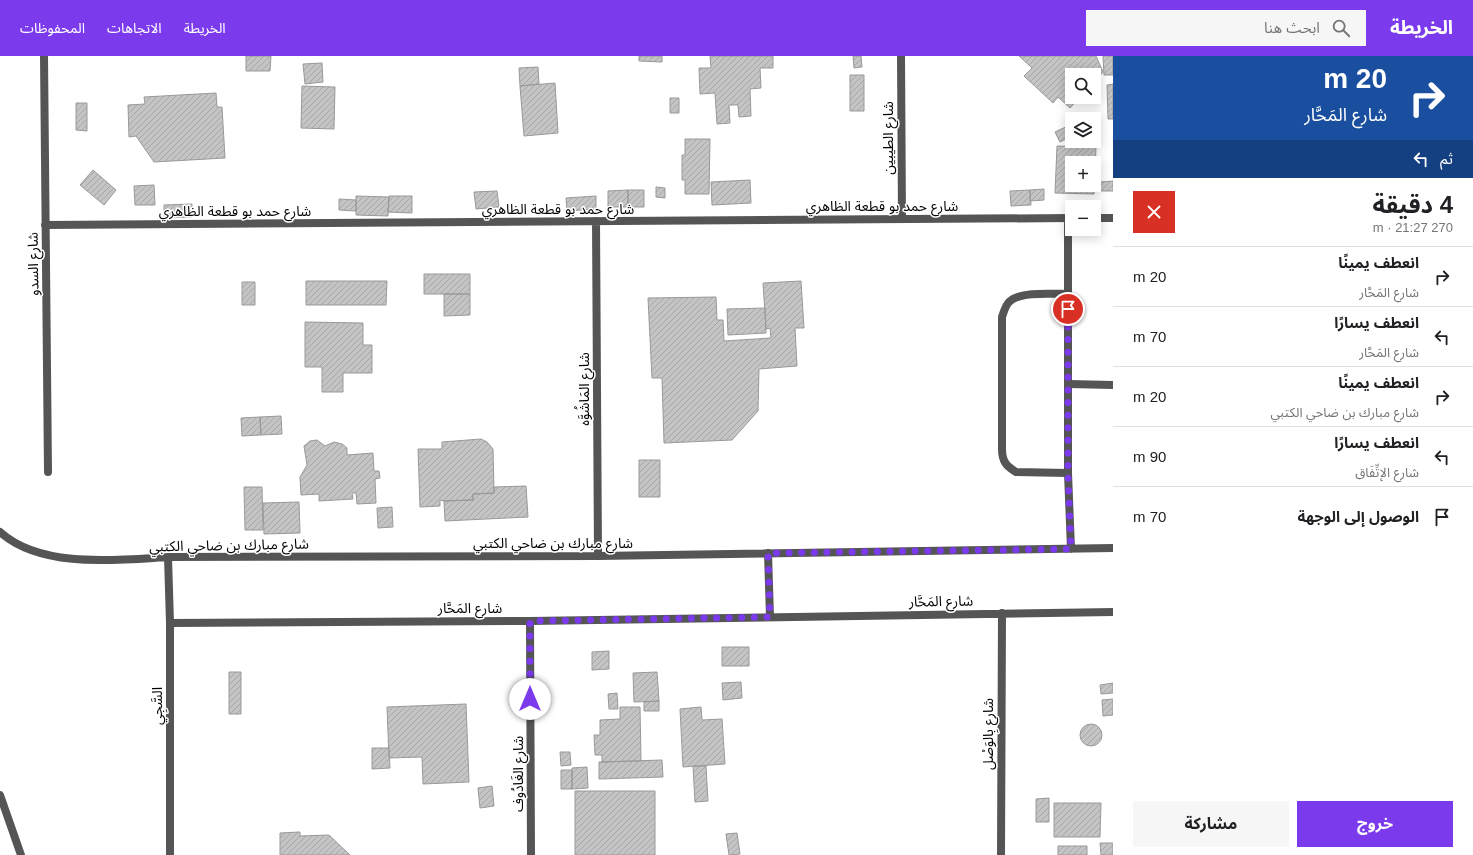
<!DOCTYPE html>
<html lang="ar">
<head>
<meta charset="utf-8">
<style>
	:root { --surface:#fff; --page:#f6f6f6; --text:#202124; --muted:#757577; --line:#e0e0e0; --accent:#7c3aed }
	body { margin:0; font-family:Helvetica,"Noto Sans Arabic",sans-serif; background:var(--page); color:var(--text); direction:rtl; height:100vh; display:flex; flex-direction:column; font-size:15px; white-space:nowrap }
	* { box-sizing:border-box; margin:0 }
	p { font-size:13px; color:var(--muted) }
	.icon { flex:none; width:22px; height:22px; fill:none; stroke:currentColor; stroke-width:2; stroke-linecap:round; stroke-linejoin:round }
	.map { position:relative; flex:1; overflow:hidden; direction:ltr }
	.side { display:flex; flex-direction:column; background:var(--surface); width:360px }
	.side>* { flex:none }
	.guide { background:#1a4fa0; color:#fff; overflow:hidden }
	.fabs { position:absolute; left:1065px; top:12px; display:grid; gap:8px }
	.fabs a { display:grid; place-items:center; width:36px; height:36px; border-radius:0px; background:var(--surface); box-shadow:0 2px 10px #0003; font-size:20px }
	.pin { position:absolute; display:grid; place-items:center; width:34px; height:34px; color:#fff; margin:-17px; border:2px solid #fff; border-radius:50%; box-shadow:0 1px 4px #0007 }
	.me { position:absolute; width:44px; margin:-22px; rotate:0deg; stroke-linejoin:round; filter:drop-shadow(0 0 3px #0008) }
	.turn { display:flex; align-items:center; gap:14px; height:84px; padding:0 20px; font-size:18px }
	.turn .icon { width:52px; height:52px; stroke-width:2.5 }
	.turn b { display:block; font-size:28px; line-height:34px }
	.then { display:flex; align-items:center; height:38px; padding:0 20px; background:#0003; gap:8px; font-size:15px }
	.round { display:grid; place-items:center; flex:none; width:42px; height:42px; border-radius:0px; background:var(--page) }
	.head { display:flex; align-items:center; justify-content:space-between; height:68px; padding:0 20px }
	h1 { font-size:24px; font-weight:700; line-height:30px }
	.cta { display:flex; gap:8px; margin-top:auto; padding:8px 20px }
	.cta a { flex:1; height:46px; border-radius:0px; background:var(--accent); color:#fff; font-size:16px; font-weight:700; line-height:46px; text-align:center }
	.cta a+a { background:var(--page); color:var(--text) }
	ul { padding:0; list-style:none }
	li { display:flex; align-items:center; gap:12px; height:60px; padding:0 20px; border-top:1px solid var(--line) }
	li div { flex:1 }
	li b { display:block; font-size:15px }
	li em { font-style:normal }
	header { display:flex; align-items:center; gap:24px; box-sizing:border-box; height:56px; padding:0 20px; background:var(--accent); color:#fff }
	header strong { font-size:19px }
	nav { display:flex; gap:22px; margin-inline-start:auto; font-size:14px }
	.search { width:280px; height:36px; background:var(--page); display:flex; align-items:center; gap:10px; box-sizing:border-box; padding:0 14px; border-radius:0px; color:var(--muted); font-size:15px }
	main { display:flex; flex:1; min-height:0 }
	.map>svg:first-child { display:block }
	.building { fill:url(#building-hatch); stroke:#999; fill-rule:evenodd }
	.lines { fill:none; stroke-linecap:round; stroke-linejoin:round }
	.lane { stroke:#555; stroke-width:8 }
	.street { stroke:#555; stroke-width:8 }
	.route { stroke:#7c3aed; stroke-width:7; stroke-dasharray:0 12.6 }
	.labels { text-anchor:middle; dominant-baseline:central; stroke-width:3; stroke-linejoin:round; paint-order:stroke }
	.street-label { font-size:14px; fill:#000; stroke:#fff }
</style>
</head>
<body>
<header>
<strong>الخريطة</strong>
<div class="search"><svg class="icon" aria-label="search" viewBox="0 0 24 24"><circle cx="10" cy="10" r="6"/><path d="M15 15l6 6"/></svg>ابحث هنا</div>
<nav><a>الخريطة</a><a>الاتجاهات</a><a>المحفوظات</a></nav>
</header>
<main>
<section class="side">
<div class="guide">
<div class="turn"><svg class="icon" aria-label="right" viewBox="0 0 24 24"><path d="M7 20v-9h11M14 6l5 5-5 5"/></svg><div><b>20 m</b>شارع المَحَّار</div></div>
<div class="then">ثم<svg class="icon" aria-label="left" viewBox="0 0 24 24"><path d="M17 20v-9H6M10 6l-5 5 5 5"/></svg></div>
</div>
<div class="head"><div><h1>4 دقيقة</h1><p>270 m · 21:27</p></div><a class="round" style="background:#d93025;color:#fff"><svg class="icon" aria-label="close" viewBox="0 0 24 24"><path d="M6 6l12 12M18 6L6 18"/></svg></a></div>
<ul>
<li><svg class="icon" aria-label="right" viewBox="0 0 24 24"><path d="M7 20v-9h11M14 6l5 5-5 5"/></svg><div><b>انعطف يمينًا</b><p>شارع المَحَّار</p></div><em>20 m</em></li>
<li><svg class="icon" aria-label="left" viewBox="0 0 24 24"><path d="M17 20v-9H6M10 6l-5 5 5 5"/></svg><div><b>انعطف يسارًا</b><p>شارع المَحَّار</p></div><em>70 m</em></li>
<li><svg class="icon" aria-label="right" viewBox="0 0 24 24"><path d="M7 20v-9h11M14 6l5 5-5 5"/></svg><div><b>انعطف يمينًا</b><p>شارع مبارك بن ضاحي الكتبي</p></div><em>20 m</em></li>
<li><svg class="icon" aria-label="left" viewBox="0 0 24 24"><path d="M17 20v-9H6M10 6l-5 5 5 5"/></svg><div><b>انعطف يسارًا</b><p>شارع الإتِّفَاق</p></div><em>90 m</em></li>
<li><svg class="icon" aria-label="arrive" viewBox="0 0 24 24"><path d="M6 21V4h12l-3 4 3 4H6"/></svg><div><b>الوصول إلى الوجهة</b></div><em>70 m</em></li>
</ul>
<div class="cta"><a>خروج</a><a>مشاركة</a></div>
</section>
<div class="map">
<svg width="1113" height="799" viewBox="0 0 1113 799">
	<defs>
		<pattern id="building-hatch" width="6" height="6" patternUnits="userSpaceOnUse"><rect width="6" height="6" fill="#c4c4c4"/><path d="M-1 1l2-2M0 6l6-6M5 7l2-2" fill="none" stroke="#a7a7a7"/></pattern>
	</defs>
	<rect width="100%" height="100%" fill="#fff"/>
	<path class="building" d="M246,0h25l-1,15h-24z
		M639,0h23v6l-23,-1z
		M710,0h63v12h-13l1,20 -11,1 1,27 -12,1 -1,-12h-9l1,18 -13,1 -2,-31 -15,1 -1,-26h12z
		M853,0h8l1,11 -8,1z
		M1019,0h77l7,16 -9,10v-7h-22v22h8l-10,11 -12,-11 -5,6 -29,-27 8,-8z
		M1103,0h10v19h-9z
		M322,7l1,19 -18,2 -2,-20z
		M538,11l1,17 -19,2 -1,-18z
		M850,19h14v36h-14z
		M555,27l3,50 -34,3 -4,-50z
		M1113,28v35h-5l-1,-34z
		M302,30l33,1 -1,42 -33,-1z
		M216,37l1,14h5l3,51 -71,4 -18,-26 -7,1 -1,-32 17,-1 -1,-7z
		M670,42h9v15h-9z
		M76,47h11v28l-11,-1z
		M1072,68v12l-12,6 -5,-10z
		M685,83h25l-1,55h-24v-14h-3v-25h3z
		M1057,90l39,1 -2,47 -39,-1zM1072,107h22v22h-22z
		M93,114l23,20 -12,15 -24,-20z
		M750,124l1,23 -39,2 -1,-23z
		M1113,125v10h-13v-9z
		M154,129l1,20h-20l-1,-19z
		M656,131l9,1v10l-9,-1z
		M1044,133v11l-14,1v-11z
		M628,134h16v17h-16z
		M628,134v17h-20v-16z
		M1030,134l1,15 -20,1 -1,-15z
		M497,135l2,16 -23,2 -2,-17z
		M356,140l33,1 -1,19 -32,-1z
		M389,140h23v17l-24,-1z
		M596,140v13l-29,2 -1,-13z
		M339,143l17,1v11l-17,-1z
		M192,148v13l-28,1v-13z
		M424,218h46v20h-46z
		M306,225h81l-1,24h-80z
		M801,225l3,47h-9l2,38 -38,3 -1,42 -26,29 -68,3 -2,-65h-10l-4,-80 68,-1 1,23h6l1,21 47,-3 -1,-10 -4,1 -3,-46z
		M242,226h13v23h-13z
		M444,238h26v21l-26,1z
		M765,252l1,25 -38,2 -1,-26z
		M305,266l58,1v22h9v28h-29v19h-21v-25h-17z
		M281,360l1,18 -21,1 -1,-18z
		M260,361l1,18 -19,1 -1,-18z
		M481,383l6,3 6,7 1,44 -21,1v6l-29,1 -4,-1v6l-20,1 -2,-58h24v-7z
		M317,384l8,6 9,-4 8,2 5,4v7l26,-2 1,18h5l1,7 -5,1 1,24 -19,1 -1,-11h-4l1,6 -34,2v-7l-18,1 -1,-18 7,-12 -3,-19 6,-5z
		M639,404h21v37h-21z
		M526,430l2,31 -83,4 -1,-20 29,-1v-6l21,-1v-6z
		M244,431h18l1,43h-18z
		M299,446l1,31 -36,1 -1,-31z
		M392,451l1,20 -15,1 -1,-20z
		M722,591h27v19h-27z
		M609,595v18l-17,1v-18z
		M229,616h12v42h-12z
		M657,616l2,29 -25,1 -1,-29z
		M741,626l1,16 -19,2 -1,-17z
		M1113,627v10l-12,1 -1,-9z
		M617,637l1,16h-9l-1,-15z
		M1113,643v16l-10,1 -1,-16z
		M659,645v10h-15v-9z
		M466,648l3,78 -46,2 -1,-27 -33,1 -2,-51z
		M620,651h20l1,54 -39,1v-7h-7l-1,-20h6v-15l20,-1z
		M701,651l1,13 20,-1 3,45 -42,3 -3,-58z
		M1080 679a11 11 0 1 1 22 0a11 11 0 1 1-22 0Z
		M372,692h17l1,20 -18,1z
		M560,696h10l1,13 -10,1z
		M662,704l1,17 -64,2v-17z
		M693,710h13l2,35 -13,1z
		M587,711l1,21 -16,1v-21z
		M561,714h11v19h-11z
		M492,730l2,20 -14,2 -2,-20z
		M575,735h80v64h-80z
		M1049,742v24h-13v-23z
		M1054,747h47l-1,34h-46z
		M300,776v4l29,-1 21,20h-70v-22z
		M737,777l3,21 -11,1 -3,-21z
		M1100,787h13v12h-12z
		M1058,790h29v9h-29z"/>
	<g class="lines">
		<path class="lane" d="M1068,238c-14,0 -49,-3 -59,8 -4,4 -5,10 -7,15v132c0,12 4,17 14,23l52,1
			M1068,328l45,1
			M0,739l21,60"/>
		<path class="street" d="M44,0l4,416
			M901,0l1,163
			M1068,162v255l3,76
			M1094,162h19
			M596,165l2,335
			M45,169l1027,-7
			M0,476c41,37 117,28 168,25l430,-1 515,-8
			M768,497l2,64
			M168,501l2,66v232
			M530,565l1,234
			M170,567l360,-2 583,-9
			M1001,799l1,-242"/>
	</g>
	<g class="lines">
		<path class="route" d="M530,643v-78l240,-4 -2,-64 303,-4 -3,-76v-164"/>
	</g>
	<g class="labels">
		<g class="street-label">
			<text transform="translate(888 82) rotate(-90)">شارع الطيبين</text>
			<text x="882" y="150">شارع حمد بو قطعة الظاهري</text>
			<text x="558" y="153">شارع حمد بو قطعة الظاهري</text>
			<text x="235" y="155">شارع حمد بو قطعة الظاهري</text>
			<text transform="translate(33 208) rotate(-91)">شارع السدو</text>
			<text transform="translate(584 333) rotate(-90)">شارع المَاشُوَّه</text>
			<text x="553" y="487">شارع مبارك بن ضاحي الكتبي</text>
			<text transform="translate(229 489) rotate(-1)">شارع مبارك بن ضاحي الكتبي</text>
			<text transform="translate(941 545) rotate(-1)">شارع المَحَّار</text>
			<text x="470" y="552">شارع المَحَّار</text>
			<text transform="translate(157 650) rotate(-90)">السَّجِي</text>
			<text transform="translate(988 678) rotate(-90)">شارع بِالوَصْل</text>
			<text transform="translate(518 718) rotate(-90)">شارع الغَادُوف</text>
		</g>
	</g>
</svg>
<div class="fabs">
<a><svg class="icon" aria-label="search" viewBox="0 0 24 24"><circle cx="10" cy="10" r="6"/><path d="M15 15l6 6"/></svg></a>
<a><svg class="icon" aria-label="layers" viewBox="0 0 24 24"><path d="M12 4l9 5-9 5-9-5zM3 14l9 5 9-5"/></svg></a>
<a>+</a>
<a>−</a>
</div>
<div class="pin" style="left:1068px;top:253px;background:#d93025"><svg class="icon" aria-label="arrive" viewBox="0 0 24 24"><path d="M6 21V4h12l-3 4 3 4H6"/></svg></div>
<svg class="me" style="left:530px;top:643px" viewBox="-20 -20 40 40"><circle r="19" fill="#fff"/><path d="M0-13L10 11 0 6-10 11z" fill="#7c3aed"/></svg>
</div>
</main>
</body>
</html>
